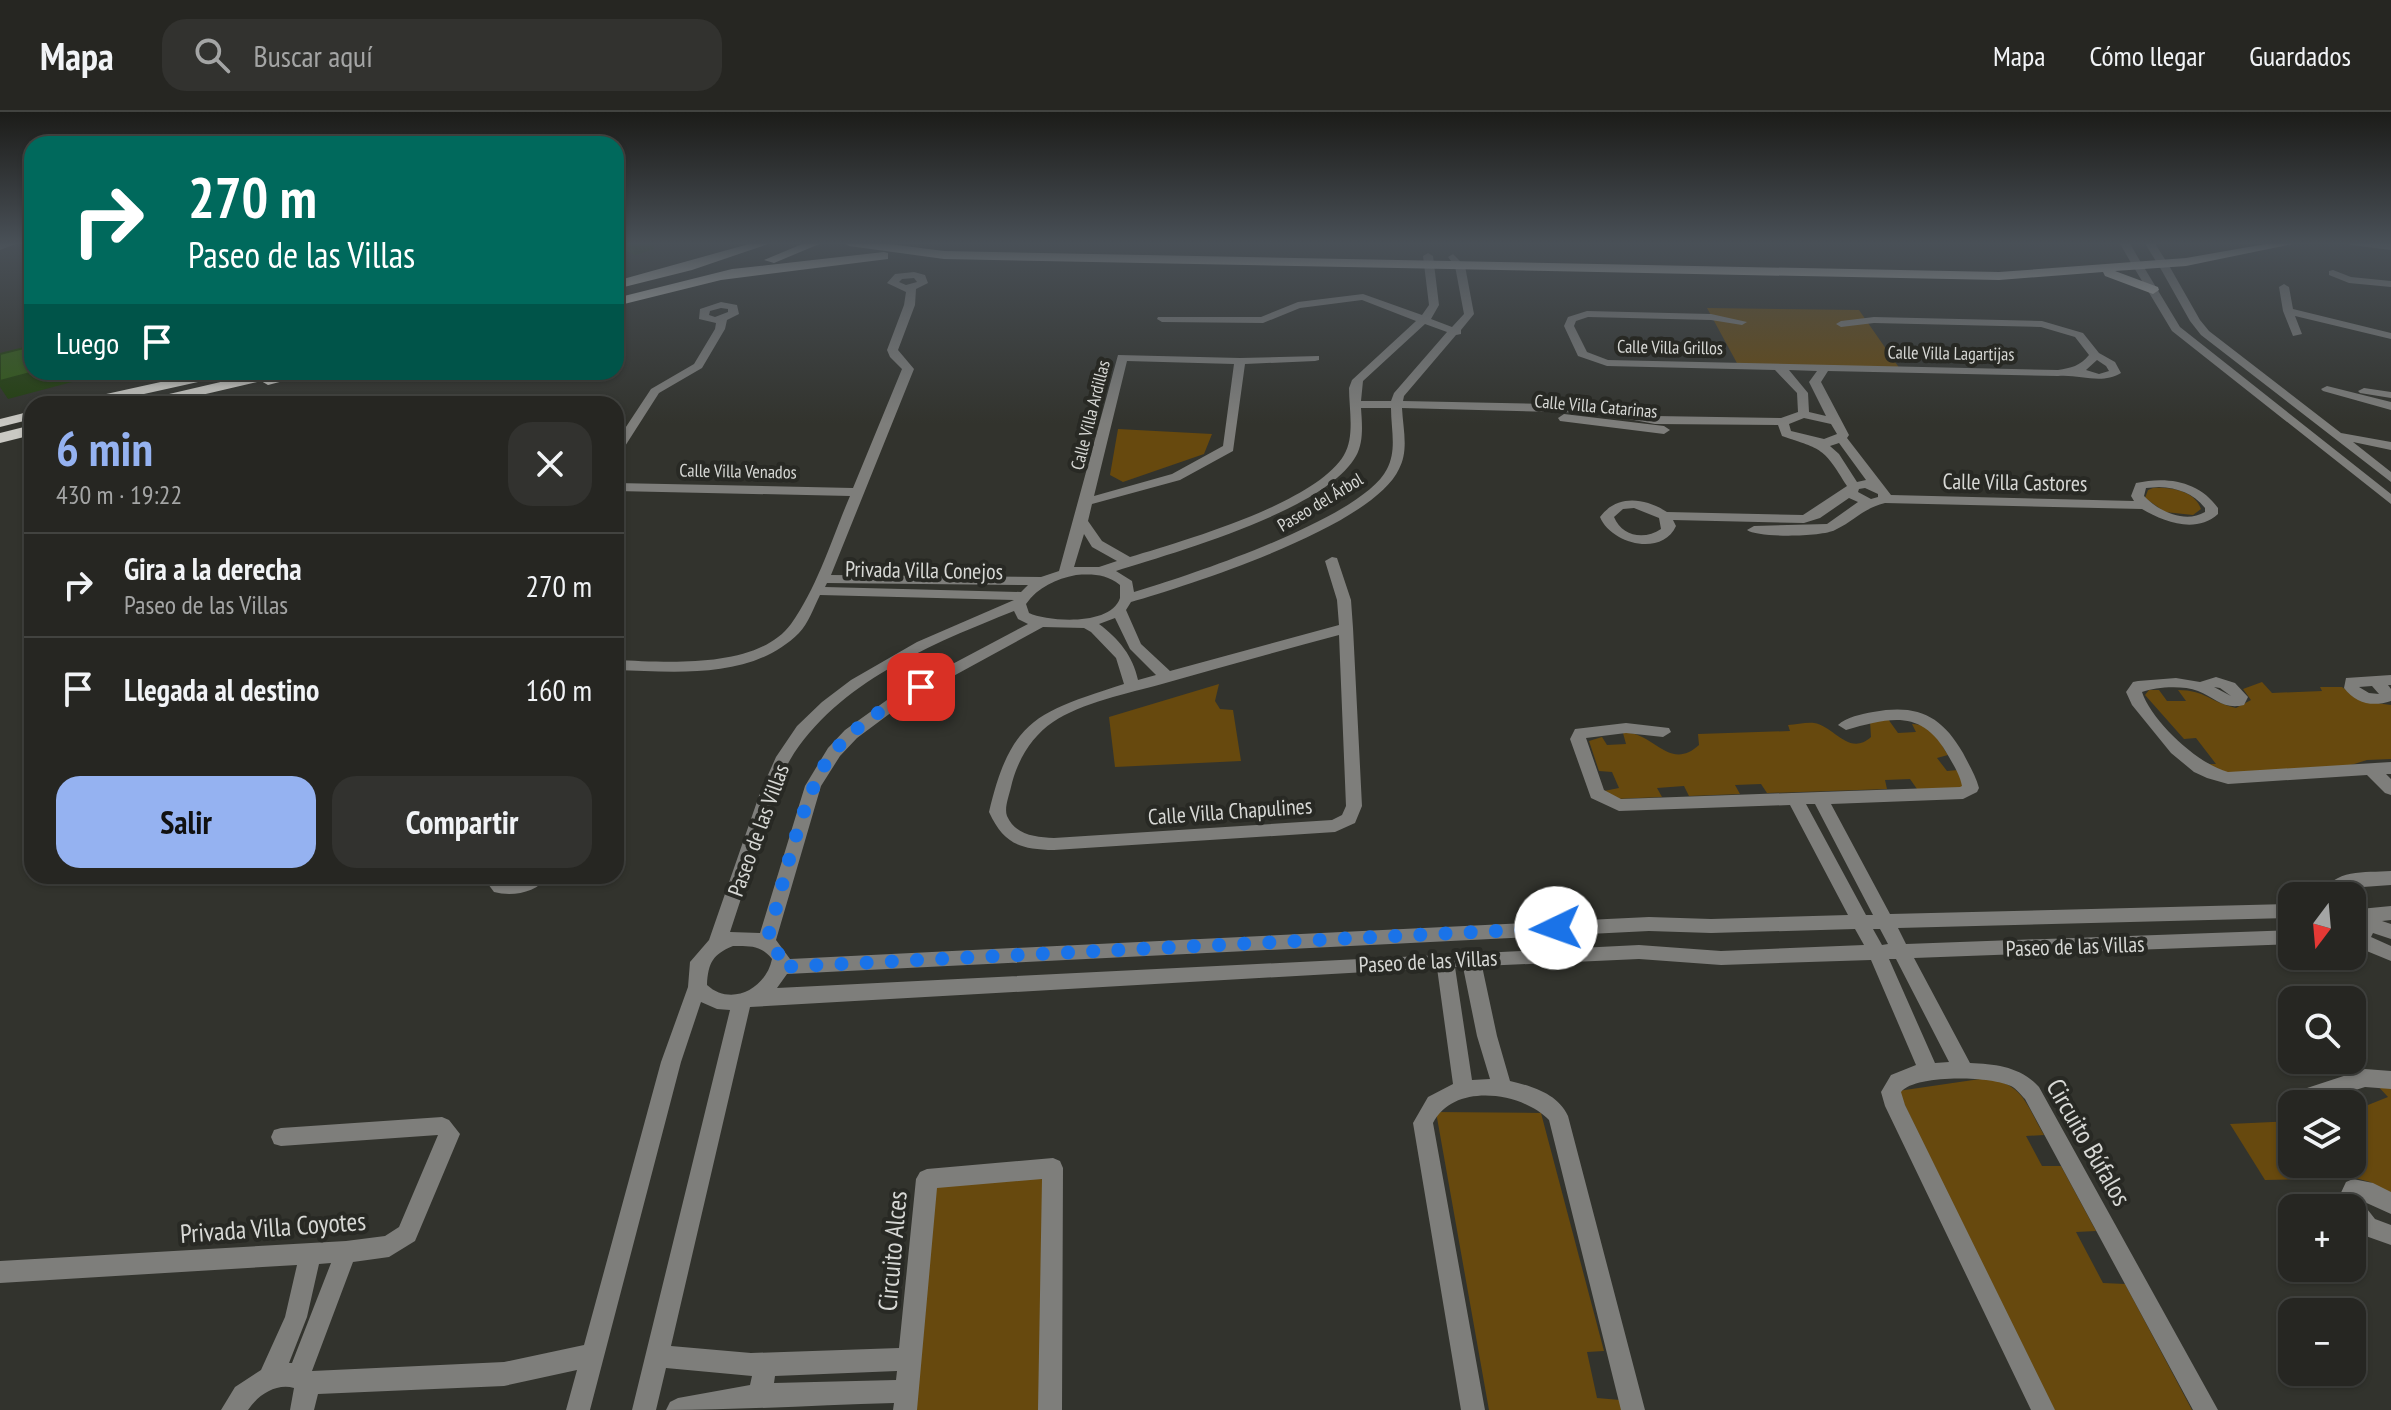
<!DOCTYPE html>
<html lang="es">
<head>
<meta charset="utf-8">
<style>
	:root { --surface:#262622; --page:#32322f; --text:#f1f3f6; --muted:#a4a5a5; --line:#424340; --accent:#95b2f1 }
	body { margin:0; font-family:"PT Sans Narrow",sans-serif; background:var(--page); color:var(--text); height:100vh; display:flex; flex-direction:column; font-size:30px; white-space:nowrap }
	* { box-sizing:border-box; margin:0 }
	p { font-size:26px; color:var(--muted) }
	.icon { flex:none; width:44px; height:44px; fill:none; stroke:currentColor; stroke-width:2; stroke-linecap:round; stroke-linejoin:round }
	.map { position:relative; flex:1; overflow:hidden }
	.details { position:absolute; left:24px; top:284px; width:600px; height:488px; display:flex; flex-direction:column; background:var(--surface); border-radius:24px; box-shadow:0 2px 6px #0004,0 0 0 2px var(--line) }
	.details>* { flex:none }
	.guide { position:absolute; left:24px; top:24px; width:600px; height:244px; border-radius:24px; box-shadow:0 2px 6px #0004,0 0 0 2px var(--line); background:#00695c; color:#fff; overflow:hidden }
	.needle { width:52px; rotate:196deg }
	.tools { position:absolute; left:2278px; top:770px; display:grid; gap:16px }
	.tools a { display:grid; place-items:center; width:88px; height:88px; border-radius:16px; background:var(--surface); box-shadow:0 2px 6px #0004,0 0 0 2px var(--line); font-size:40px }
	.pin { position:absolute; display:grid; place-items:center; width:68px; height:68px; color:#fff; margin:-34px; border-radius:16px; box-shadow:0 4px 12px #0006 }
	.me { position:absolute; width:88px; margin:-44px; rotate:267deg; stroke-linejoin:round; filter:drop-shadow(0 0 6px #0008) }
	.turn { display:flex; align-items:center; gap:28px; height:168px; padding:0 32px; font-size:36px }
	.turn .icon { width:104px; height:104px; stroke-width:2.5 }
	.turn b { display:block; font-size:56px; line-height:68px }
	.then { display:flex; align-items:center; height:76px; padding:0 32px; background:#0003; gap:16px; font-size:30px }
	.round { display:grid; place-items:center; flex:none; width:84px; height:84px; border-radius:24px; background:var(--page) }
	.head { display:flex; align-items:center; justify-content:space-between; height:136px; padding:0 32px }
	h1 { font-size:48px; font-weight:600; line-height:60px; color:var(--accent) }
	.button { display:flex; gap:16px; margin-top:auto; padding:16px 32px }
	.button a { flex:1; height:92px; border-radius:24px; background:var(--accent); color:#111; font-size:32px; font-weight:600; line-height:92px; text-align:center }
	.button a+a { background:var(--page); color:var(--text) }
	ul { padding:0; list-style:none }
	li { display:flex; align-items:center; gap:24px; height:104px; padding:0 32px; border-top:2px solid var(--line) }
	li div { flex:1 }
	li b { display:block; font-size:30px }
	li em { font-style:normal }
	header { display:flex; align-items:center; gap:48px; box-sizing:border-box; height:112px; padding:0 40px; background:var(--surface); border-bottom:2px solid var(--line) }
	header strong { font-size:38px }
	nav { display:flex; gap:44px; margin-inline-start:auto; font-size:28px }
	.search { width:560px; height:72px; background:var(--page); display:flex; align-items:center; gap:20px; box-sizing:border-box; padding:0 28px; border-radius:24px; color:var(--muted); font-size:30px }
	.map>svg:first-child { display:block }
	.green { fill:#67490e }
	.lines { fill:none; stroke-linecap:round; stroke-linejoin:round }
	.minor { fill:#7e7e7b; fill-rule:evenodd }
	.tertiary { fill:#7e7e7b; fill-rule:evenodd }
	.primary { fill:#cac9c3; fill-rule:evenodd }
	.wall { fill:#2b4e13 }
	.shaded-wall { fill:#23400f }
	.building { fill:#325b16; stroke:#23400f; stroke-width:2 }
	.route { stroke:#1a73e8; stroke-width:14; stroke-dasharray:0 25.2 }
	.labels { text-anchor:middle; dominant-baseline:central; stroke-width:8; stroke-linejoin:round; paint-order:stroke }
	.far-street-label { font-size:18px; fill:#d7d8d5; stroke:#282924 }
	.street-label { font-size:22px; fill:#d7d8d5; stroke:#282924 }
	.near-street-label { font-size:26px; fill:#d7d8d5; stroke:#282924 }
</style>
</head>
<body>
<header>
<strong>Mapa</strong>
<div class="search"><svg class="icon" aria-label="search" viewBox="0 0 24 24"><circle cx="10" cy="10" r="6"/><path d="M15 15l6 6"/></svg>Buscar aquí</div>
<nav><a>Mapa</a><a>Cómo llegar</a><a>Guardados</a></nav>
</header>
<div class="map">
<svg width="2391" height="1298" viewBox="0 0 2391 1298">
	<rect width="100%" height="100%" fill="#32332d"/>
	<path class="green" d="M1707,196l152,2 41,59 -162,-4z
		M1118,317l94,5 -8,20 -81,28 -13,-7z
		M2153,376c18,-1 42,3 48,21l-8,6 -28,-3 -20,-14 3,-8z
		M2262,570l10,11 50,-2 -2,-4h22l19,14 30,4v54l-24,1 -29,9 -112,6 -22,-11h12l-20,-26 -12,1 -39,-44 4,-5h10l8,11h19l-8,-11c27,0 32,12 58,18l15,-8 -8,-11z
		M1219,572l-4,17 5,8 13,1 8,51 -126,6 -6,-50z
		M1888,607l10,14 18,-1 -4,-8c21,0 26,16 36,31l-11,3 10,13 11,-1 4,5v13l-45,1 -7,-10 -25,1 2,9 -120,4 -6,-9 -26,1 5,9 -51,2 -5,-10 -27,2 5,9 -48,2 -10,-8 15,-3 -7,-16 -13,-1 -10,-30 13,-4 5,8 19,-1 -3,-11c28,-4 46,40 76,12l-1,-11 92,-3 -2,-6c8,0 18,-3 26,-2 20,3 35,34 57,14l-1,-16z
		M1980,967c43,2 44,22 64,56l-18,1 16,30h19l35,65 -20,1 27,51 22,1 67,126h-141l-153,-319z
		M2375,971l16,1v110l-21,-12 -15,-4 -90,2 -35,-56 62,-3v43h60v-60h-6l-3,-9 7,-1 13,13 25,-10z
		M1436,1000l105,1 63,238 -17,1 10,46 23,2 2,10h-133z
		M1048,1062l-6,236h-129l22,-228z"/>
	<g class="lines">
		<path class="minor" d="M2346,130l45,2v6l-40,-5z
			M1428,141l5,3 6,49 -8,14 21,8 12,-13 -9,-48 -7,-9 5,-3 12,12 9,48 -13,16v4l-5,1 -52,61 -1,5 194,4 58,11 126,2 17,-6 -1,-19 -22,-23 -168,-4 -29,-10 -14,-30 4,-9 19,-6 124,3 36,8 -5,3 -31,-5 -123,-3 -12,4 -2,5 13,26 21,8 450,10c13,-2 22,-4 31,-15l-14,-18 -34,-10 -167,-4 -33,4 -5,-3 5,-3 33,-4 168,4 41,12 16,20 16,9 6,11c-20,12 -41,1 -63,3l-230,-5 -7,11 28,53 -2,3 44,57 243,6 -3,-5 5,-13c31,-7 63,-2 82,25v6c-22,20 -54,8 -76,-5l-257,-6c-25,7 -29,17 -50,27 -13,7 -77,8 -88,0l7,-4 73,-2 31,-22 -9,-4 -29,20 -16,5 -131,-3 3,6c-14,31 -65,18 -76,-9 17,-23 45,-19 67,-5l136,3 44,-29c-24,-39 -24,-36 -65,-50l-4,-11 -123,-1 -58,-11 -195,-5c1,21 7,42 -3,61 -27,58 -207,115 -268,133l-5,8 15,34 29,27 169,-46 -2,-25 -12,-39 7,-4 5,1 14,42 2,28 9,178 -7,17 -20,9 -281,18c-35,-1 -50,-6 -65,-38 22,-94 49,-100 135,-128l-8,-26 -25,-26 -7,-4 -41,-1 -139,76 -47,35 -17,18 -19,30 -45,154 14,19 859,-42 62,2 137,-4 -58,-110 -171,6 -28,-13 -21,-59 5,-10 51,-6 43,5 2,4 -8,5 -37,-4 -40,5 18,52 17,9 339,-12 2,-1c-2,-11 -8,-20 -13,-29 -26,-48 -57,-40 -103,-27l-8,-5c8,-8 24,-11 35,-13 44,-8 68,3 90,41 6,12 13,23 16,35l-2,4 -14,7 -132,5 59,110 402,-10v14l-394,10 8,16 386,-14v14l-378,14 56,105c26,1 51,4 69,24l179,323h-25l-168,-311c-4,-4 -8,-10 -14,-13 -20,-10 -96,-12 -110,6l4,13 150,305h-24l-146,-304 -4,-14 10,-17 25,-10 -45,-105 -150,5 -82,-6 -157,7 15,70 13,45c22,5 48,13 58,35l77,294h-24l-72,-290c-27,-28 -95,-38 -116,3l52,287h-24l-48,-287 15,-26 25,-13 -16,-116 -687,39 -79,339 80,7 148,-5 17,-169 4,-7 7,-3 126,-11 7,3 3,7 -1,242h-24l4,-231 -105,9 -20,222h-24l1,-7c-76,2 -152,7 -228,7l4,-8 8,-4 72,-13 2,-9 -86,-8 -10,42h-24l98,-400 -13,-1 -16,-7 -20,60 -91,348h-24l11,-40 -73,16 -186,8 -4,16h-24l4,-22c-18,-5 -36,7 -46,22h-27l14,-23 26,-17 24,-53 12,-52 -297,18v-22l346,-20 39,-5 14,-9 39,-92 -157,11 -7,-2 -3,-7 3,-7 7,-2 161,-11 7,3 11,14 -45,107 -26,16 -36,5 -41,109 192,-9 80,-17 77,-283 27,-75 2,-25 19,-22 51,-147 16,-36 21,-31 25,-24 29,-22 66,-38 97,-42 -194,-5c-6,12 -12,29 -21,38 -47,47 -123,39 -183,37v-10c50,2 141,10 175,-36 27,-38 41,-86 59,-128l-234,-5v-8l237,5 49,-119 -12,-12 -3,-7 17,-45 2,-13 -19,-9 8,-9 19,-2 11,3 3,8 -12,6 -1,16 -17,45 16,19 -83,206 210,2 18,-6 59,-216 122,3 79,-2v4l-4,1 -70,3 -12,87 -53,29 -88,24 -4,17 14,20 28,16c53,-16 186,-54 214,-102 11,-18 5,-47 5,-67l3,-8 64,-59 -54,-21 -62,8 -37,15 -101,-1 -5,-3 1,-2h103l37,-15 65,-8 59,21 7,-10 -6,-49zM914,166l3,4 -11,3 -7,-3 3,-3zM1425,212l22,8 -53,61 -3,8h-30l2,-20zM2097,248l9,6 3,5 -10,3 -13,-4zM1127,249l107,3 -11,82 -51,28 -78,22zM1789,258l28,1 -8,11 17,34 -17,-4 -1,-19zM1361,296h30c0,21 6,42 -4,61 -23,47 -185,102 -237,118l-16,5 -2,-11 -16,-10c59,-19 209,-60 240,-115 8,-14 6,-33 5,-48zM1804,306l27,6 6,10 -13,5 -33,-8 -2,-7zM1839,331l27,37 -9,2 -18,-28 -9,-8zM2159,375c19,1 34,6 46,21v4c-20,12 -47,-1 -61,-16l2,-8zM1865,376l13,6v3l-7,2 -13,-7 1,-3zM1634,396l25,10 2,11c-16,11 -39,8 -47,-12l9,-8zM1084,422l8,13 25,14 -18,6h-25zM1076,463c17,-1 30,-1 44,10 0,1 0,12 0,13 -9,28 -71,24 -91,15l-3,-9c12,-17 30,-25 50,-29zM827,471l201,2 -7,7 -196,-5zM1014,499l4,8 10,5 -134,71 -49,35 -17,18 -23,38 -45,147 -30,-1c12,-36 24,-73 36,-109 7,-21 13,-44 24,-63 47,-78 144,-117 224,-149zM1115,506l15,31 26,26 -18,5c-5,-24 -19,-41 -39,-56zM1339,523l7,171 -4,9 -10,5 -278,18c-18,-1 -38,-2 -47,-22 -3,-8 2,-20 4,-29 6,-26 20,-50 42,-65 28,-19 76,-29 109,-38 59,-17 118,-33 177,-49zM1806,692h9l58,111h-7zM1855,817l9,16 -143,6 -82,-6 -862,43 10,-14 862,-43 62,2zM1873,817h7l8,15 -6,1zM733,834c17,0 28,-1 39,13 -6,30 -41,48 -65,26 1,-22 6,-31 26,-39zM1889,847h7l53,103 -14,1zM1455,855h8l14,69 13,43 -18,1zM331,1151l-39,100h-3l18,-46 12,-53zM897,1259l-1,9 -122,3 1,-7z
			M2159,150h8l33,58 9,11 132,102 50,9v8l-38,-8 38,30v10l-190,-147 -11,-14 -32,-57z
			M2134,152h8l38,63 211,167v10l-219,-173 -39,-65z
			M2333,158l18,7 40,4v6l-42,-4 -20,-8v-4z
			M2284,172l5,3 4,22 98,24v6l-96,-23 7,18 -9,2 -10,-25 -4,-24z
			M721,190l16,3 2,9 -12,6 -2,9 -23,39 -43,25 -39,61 -4,1v-13l35,-53 43,-25 21,-35 1,-6 -17,-4 1,-10zM721,196l7,1v3l-13,5 -6,-2 1,-4z
			M2327,274l64,16v8l-68,-19 -2,-2z
			M2364,276l27,4v6l-31,-5 -2,-2z
			M1564,302l100,12 6,4 -6,4 -104,-13 -2,-3z
			M2391,563v10h-3l3,4v12c-18,6 -35,3 -47,-13l2,-10zM2372,574l7,8 -10,-1 -10,-6z
			M2216,565l19,6 13,14 -4,8c-20,5 -29,-7 -46,-14 -16,-6 -42,-4 -56,1 10,30 56,72 86,80l163,-10v12h-5l5,5v16l-6,-2 -18,-18 -139,9 -21,-6 -13,-6 -23,-19 -39,-48 -6,-13 7,-10 5,-1 38,-3 24,4zM2214,575l6,1 11,8z
			M2391,759v14l-42,3 -8,4 -2,4h-18c13,-28 43,-23 70,-25z
			M482,764h19l4,5c15,0 27,-5 43,-5 -11,17 -36,21 -54,16z
			M2352,793l8,4 31,-3v14l-9,1 9,3v15l-18,-6 -2,4 20,9v15l-39,-16v-14l5,-2 -5,-6z
			M2365,957l26,2v18l-26,-2 -51,16 -7,-3 -3,-6 3,-6z
			M2353,1067l20,4 18,9v22l-31,-14 15,19 16,6v20l-31,-11 -8,-9v-17h-11l-3,-9 8,-17z"/>
		<path class="tertiary" d="M7,130h14l-21,8v-6z
			M2119,130h10l14,24 -1,2h-8z
			M2144,130h10l14,22 -1,2h-8z"/>
		<path class="primary" d="M756,130h18l-82,28 -76,19v-8z
			M807,130h17l-50,21 -10,-3z
			M843,130h31l70,9 1055,21 187,-14 91,-16h25l-116,24 -71,5 43,16 1,3 -6,4 -48,-18 -2,-4 -104,8 -1055,-21 -95,-13z
			M884,140l4,1v6l-167,21 -105,26v-8l116,-29z
			M206,260h26l-7,4 -126,28h-27l7,-4z
			M263,260h55l-50,13 -7,-4 -98,23h-26l2,-3z
			M32,299v8l-32,8v-8z
			M32,313v10l-32,8v-10z"/>
	</g>
	<path class="wall" d="M616,130h36l2,7 -19,6 -19,-11z"/>
	<path class="shaded-wall" d="M631,130h21l2,7 -19,6z
		M34,260h67l1,2 -94,25 -8,-12v-6z"/>
	<path class="building" d="M32,234v26h2l-34,9v-27z"/>
	<linearGradient id="sky" x2="0" y2="1"><stop stop-color="#1c1c19"/><stop offset="0.42" stop-color="#495057"/><stop offset="1" stop-color="#495057" stop-opacity="0"/></linearGradient>
	<rect width="2391" height="312" fill="url(#sky)"/>
	<g class="lines">
		<path class="route" d="M921,575c-32,18 -66,38 -89,67 -31,41 -49,134 -65,186l13,16v11l776,-39"/>
	</g>
	<g class="labels">
		<g class="far-street-label">
			<text transform="translate(1670 235) rotate(1)">Calle Villa Grillos</text>
			<text transform="translate(1951 241) rotate(1)">Calle Villa Lagartijas</text>
			<text transform="translate(1596 294) rotate(5)">Calle Villa Catarinas</text>
			<text transform="translate(1090 303) rotate(-76)">Calle Villa Ardillas</text>
			<text transform="translate(738 359) rotate(1)">Calle Villa Venados</text>
			<text transform="translate(1320 390) rotate(-31)">Paseo del Árbol</text>
		</g>
		<g class="street-label">
			<text transform="translate(2015 370) rotate(1)">Calle Villa Castores</text>
			<text transform="translate(924 458) rotate(1)">Privada Villa Conejos</text>
			<text transform="translate(1230 699) rotate(-4)">Calle Villa Chapulines</text>
			<text transform="translate(758 718) rotate(-70)">Paseo de las Villas</text>
			<text transform="translate(2075 834) rotate(-2)">Paseo de las Villas</text>
			<text transform="translate(1428 849) rotate(-3)">Paseo de las Villas</text>
		</g>
		<g class="near-street-label">
			<text transform="translate(2089 1030) rotate(60)">Circuito Búfalos</text>
			<text transform="translate(273 1115) rotate(-4)">Privada Villa Coyotes</text>
			<text transform="translate(892 1139) rotate(-85)">Circuito Alces</text>
		</g>
	</g>
</svg>
<div class="tools">
<a><svg class="needle" viewBox="-14 -14 28 28"><path d="M0-13l5 13h-10z" fill="#e53935"/><path d="M0 13l5-13h-10z" fill="#a4a5a5"/></svg></a>
<a><svg class="icon" aria-label="search" viewBox="0 0 24 24"><circle cx="10" cy="10" r="6"/><path d="M15 15l6 6"/></svg></a>
<a><svg class="icon" aria-label="layers" viewBox="0 0 24 24"><path d="M12 4l9 5-9 5-9-5zM3 14l9 5 9-5"/></svg></a>
<a>+</a>
<a>−</a>
</div>
<div class="pin" style="left:921px;top:575px;background:#d93025"><svg class="icon" aria-label="arrive" viewBox="0 0 24 24"><path d="M6 21V4h12l-3 4 3 4H6"/></svg></div>
<svg class="me" style="left:1556px;top:816px" viewBox="-20 -20 40 40"><circle r="19" fill="#fff"/><path d="M0-13L10 11 0 6-10 11z" fill="#1a73e8"/></svg>
<div class="guide">
<div class="turn"><svg class="icon" aria-label="right" viewBox="0 0 24 24"><path d="M7 20v-9h11M14 6l5 5-5 5"/></svg><div><b>270 m</b>Paseo de las Villas</div></div>
<div class="then">Luego<svg class="icon" aria-label="arrive" viewBox="0 0 24 24"><path d="M6 21V4h12l-3 4 3 4H6"/></svg></div>
</div>
<section class="details">
<div class="head"><div><h1>6 min</h1><p>430 m · 19:22</p></div><a class="round"><svg class="icon" aria-label="close" viewBox="0 0 24 24"><path d="M6 6l12 12M18 6L6 18"/></svg></a></div>
<ul>
<li><svg class="icon" aria-label="right" viewBox="0 0 24 24"><path d="M7 20v-9h11M14 6l5 5-5 5"/></svg><div><b>Gira a la derecha</b><p>Paseo de las Villas</p></div><em>270 m</em></li>
<li><svg class="icon" aria-label="arrive" viewBox="0 0 24 24"><path d="M6 21V4h12l-3 4 3 4H6"/></svg><div><b>Llegada al destino</b></div><em>160 m</em></li>
</ul>
<div class="button"><a>Salir</a><a>Compartir</a></div>
</section>
</div>
</body>
</html>
